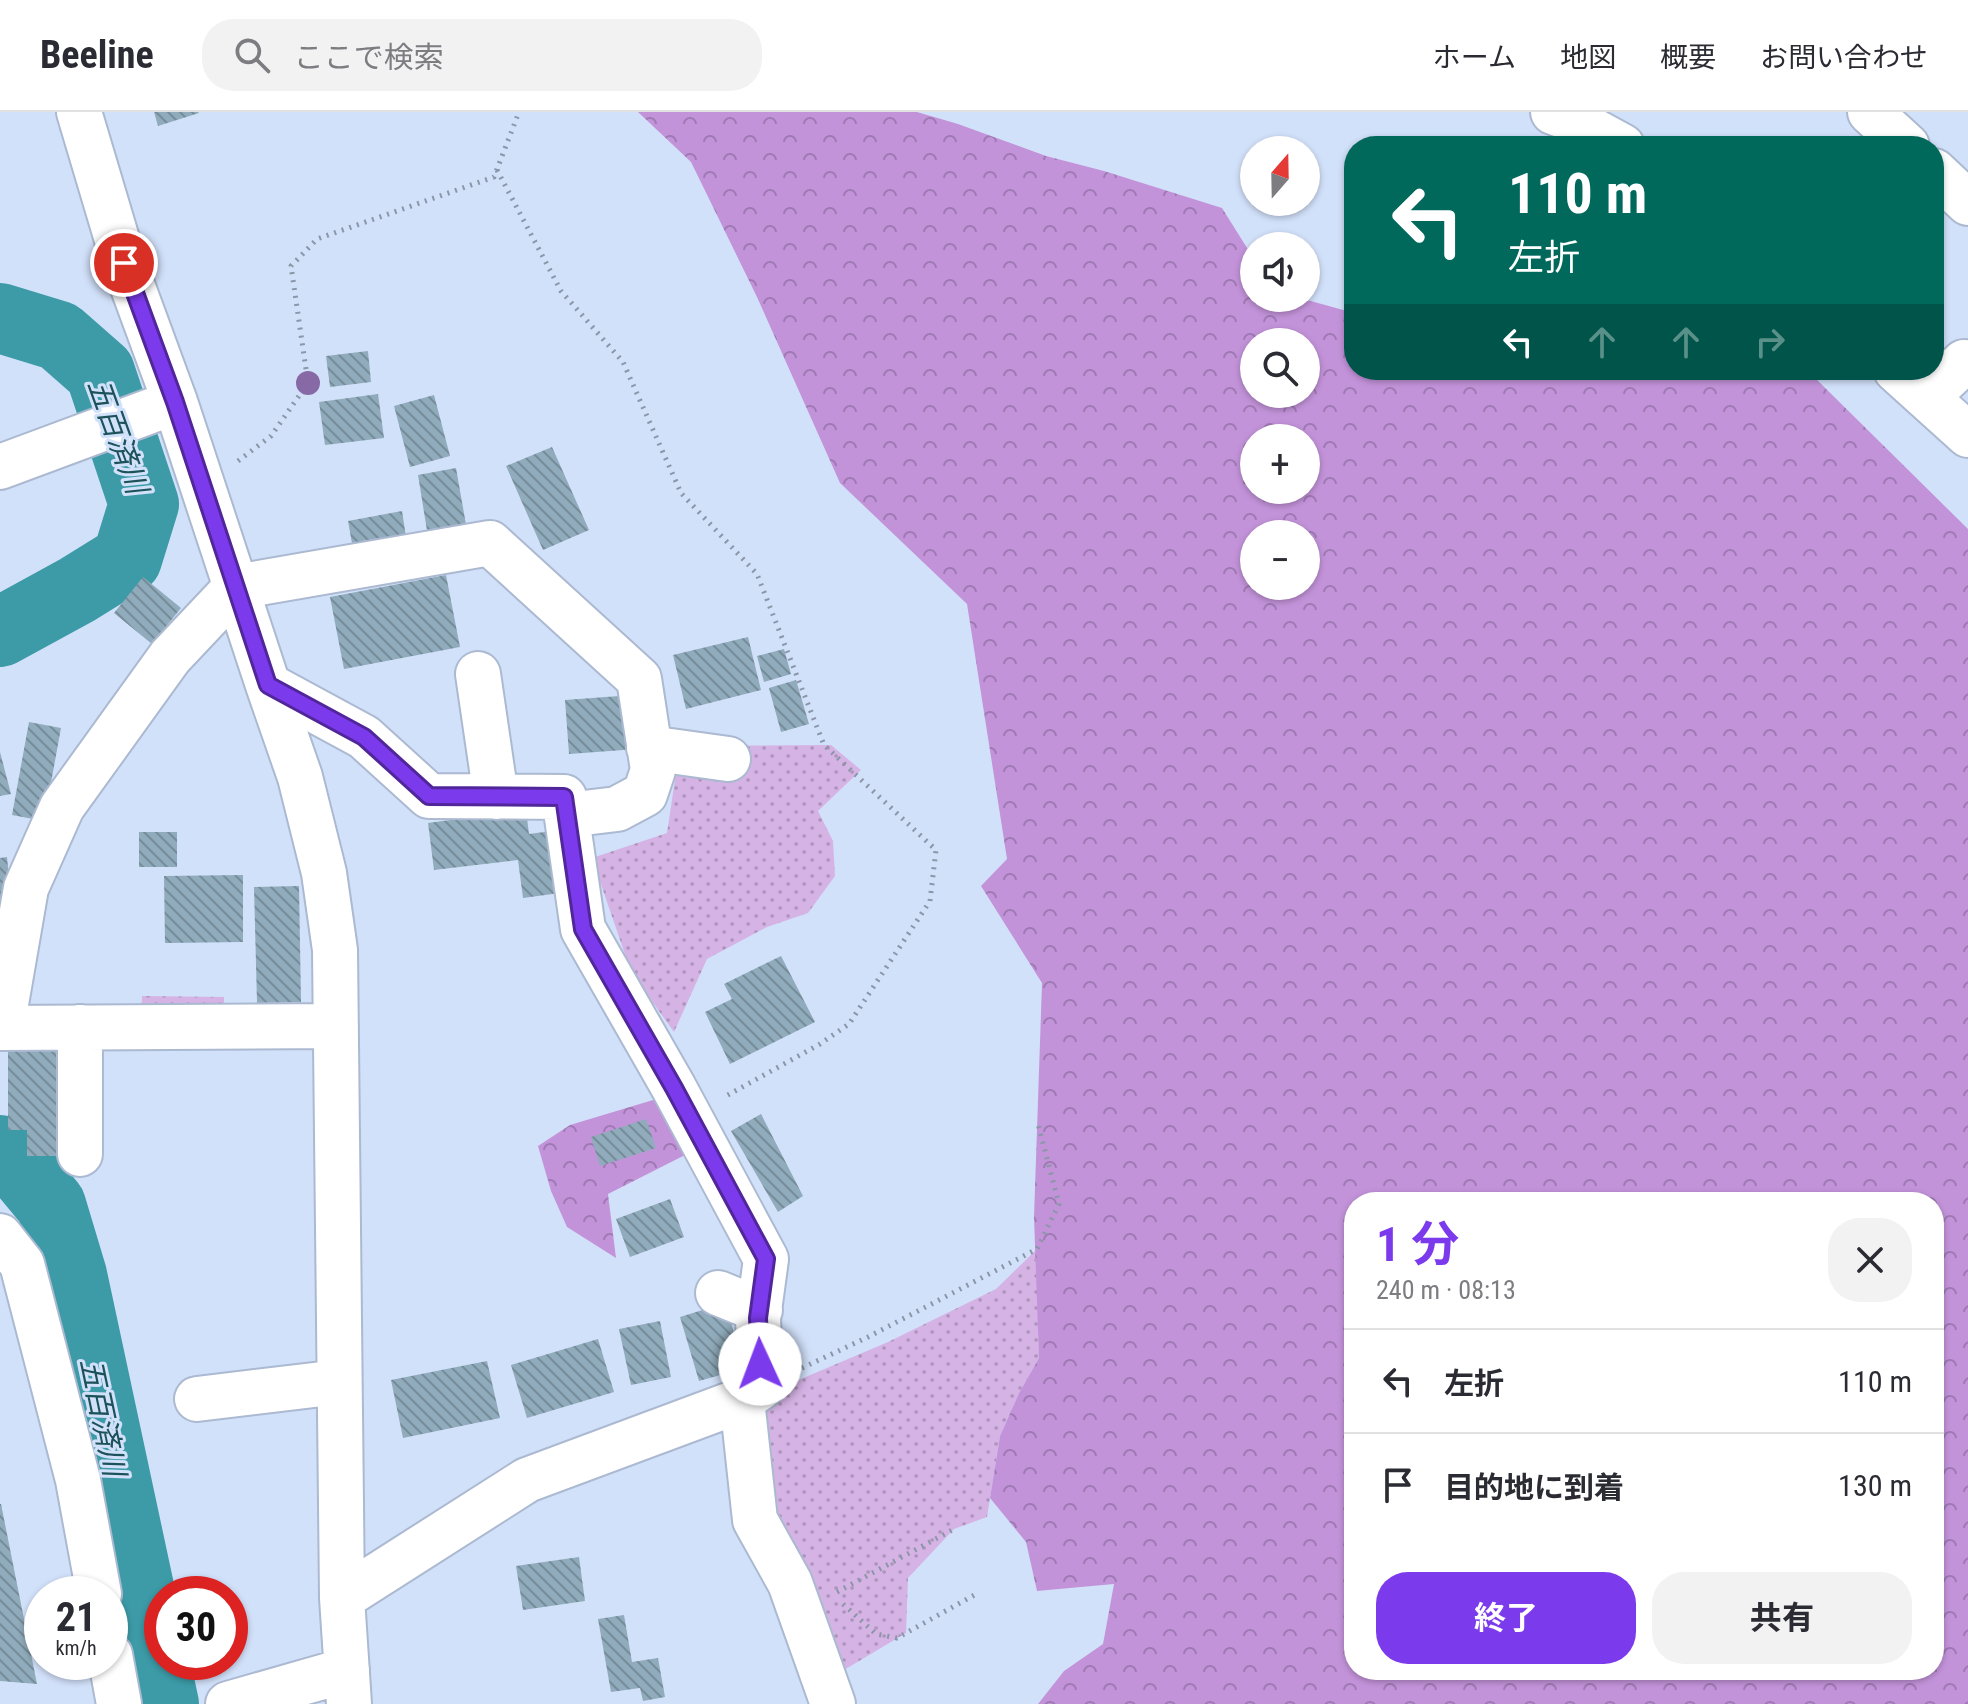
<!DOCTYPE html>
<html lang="ja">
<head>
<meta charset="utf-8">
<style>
	:root { --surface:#fff; --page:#f2f2f3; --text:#2b2b33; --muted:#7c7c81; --line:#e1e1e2; --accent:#7c3aed }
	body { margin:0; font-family:"Roboto Condensed","Noto Sans JP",sans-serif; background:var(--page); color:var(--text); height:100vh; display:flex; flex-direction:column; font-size:30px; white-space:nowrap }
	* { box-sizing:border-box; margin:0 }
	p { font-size:26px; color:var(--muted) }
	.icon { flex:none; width:44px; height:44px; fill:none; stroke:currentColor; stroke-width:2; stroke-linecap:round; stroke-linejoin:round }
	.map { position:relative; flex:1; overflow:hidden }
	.side { position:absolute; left:1344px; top:1080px; width:600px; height:488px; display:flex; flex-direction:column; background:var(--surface); border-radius:32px; box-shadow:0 2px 6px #0004 }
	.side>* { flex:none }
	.guide { position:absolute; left:1344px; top:24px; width:600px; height:244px; border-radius:32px; box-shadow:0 2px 6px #0004; background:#00695c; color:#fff; overflow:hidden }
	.needle { width:52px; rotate:20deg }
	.tools { position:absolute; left:1240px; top:24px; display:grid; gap:16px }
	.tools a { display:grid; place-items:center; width:80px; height:80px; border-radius:50%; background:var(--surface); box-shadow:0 2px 6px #0004; font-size:40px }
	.speed { position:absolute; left:24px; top:1464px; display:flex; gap:16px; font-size:40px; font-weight:700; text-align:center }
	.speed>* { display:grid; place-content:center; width:104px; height:104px; border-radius:50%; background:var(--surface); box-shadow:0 2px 6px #0004; line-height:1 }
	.speed small { font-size:20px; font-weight:400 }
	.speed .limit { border:12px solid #d22; background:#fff; color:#111 }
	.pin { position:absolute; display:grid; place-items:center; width:68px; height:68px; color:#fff; margin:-34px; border:4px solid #fff; border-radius:50%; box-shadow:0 2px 8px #0007 }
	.me { position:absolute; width:88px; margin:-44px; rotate:358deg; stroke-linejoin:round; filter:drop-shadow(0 0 6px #0008) }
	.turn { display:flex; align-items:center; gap:28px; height:168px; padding:0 32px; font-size:36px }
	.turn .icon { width:104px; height:104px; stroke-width:2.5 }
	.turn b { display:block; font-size:56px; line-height:68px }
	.lanes { display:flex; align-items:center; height:76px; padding:0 32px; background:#0003; justify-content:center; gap:40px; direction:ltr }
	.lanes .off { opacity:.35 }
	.round { display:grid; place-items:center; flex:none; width:84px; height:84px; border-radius:32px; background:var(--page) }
	.overview { display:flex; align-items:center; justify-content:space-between; height:136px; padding:0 32px }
	h1 { font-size:48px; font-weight:700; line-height:60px; color:var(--accent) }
	.primary-button { display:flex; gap:16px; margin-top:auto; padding:16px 32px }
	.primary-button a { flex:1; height:92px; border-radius:32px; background:var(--accent); color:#fff; font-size:32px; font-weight:700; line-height:92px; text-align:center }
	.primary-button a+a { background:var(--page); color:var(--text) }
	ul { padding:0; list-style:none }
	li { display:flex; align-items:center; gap:24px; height:104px; padding:0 32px; border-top:2px solid var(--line) }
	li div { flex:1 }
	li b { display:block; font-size:30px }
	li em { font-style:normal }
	header { display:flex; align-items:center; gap:48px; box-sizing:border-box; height:112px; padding:0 40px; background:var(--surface); border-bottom:2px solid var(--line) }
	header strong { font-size:38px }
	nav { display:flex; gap:44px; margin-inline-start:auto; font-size:28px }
	.search { width:560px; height:72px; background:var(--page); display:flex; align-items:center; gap:20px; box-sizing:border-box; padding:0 28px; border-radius:32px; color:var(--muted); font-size:30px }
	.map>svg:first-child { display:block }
	.grass { fill:url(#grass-dots) }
	.forest { fill:url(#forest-crowns); fill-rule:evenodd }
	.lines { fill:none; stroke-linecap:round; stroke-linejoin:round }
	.river { stroke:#3c9ba7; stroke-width:70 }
	.building { fill:url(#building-back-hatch) }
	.minor-casing { stroke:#abb9d1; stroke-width:48 }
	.highway-casing { stroke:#abb9d1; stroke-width:48 }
	.path { stroke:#8b96a8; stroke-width:5; stroke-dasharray:2 6; stroke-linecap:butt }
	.minor { stroke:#fff; stroke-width:44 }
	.highway { stroke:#fff; stroke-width:44 }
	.tree { fill:#876aa5 }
	.route-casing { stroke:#51269a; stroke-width:20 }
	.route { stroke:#7c3aed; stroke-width:14 }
	.labels { text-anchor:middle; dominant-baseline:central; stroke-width:6; stroke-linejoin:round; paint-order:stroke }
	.water-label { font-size:30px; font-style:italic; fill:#1c5259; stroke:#d2e1fa }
</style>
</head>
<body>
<header>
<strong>Beeline</strong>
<div class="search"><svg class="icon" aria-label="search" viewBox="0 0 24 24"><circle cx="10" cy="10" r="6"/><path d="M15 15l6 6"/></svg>ここで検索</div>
<nav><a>ホーム</a><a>地図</a><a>概要</a><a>お問い合わせ</a></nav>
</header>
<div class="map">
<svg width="1968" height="1592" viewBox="0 0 1968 1592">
	<defs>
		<pattern id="grass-dots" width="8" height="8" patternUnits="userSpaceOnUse" patternTransform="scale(2)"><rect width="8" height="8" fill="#d5b3e5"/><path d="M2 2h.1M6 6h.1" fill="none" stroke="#ae93bb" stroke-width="1.8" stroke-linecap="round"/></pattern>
		<pattern id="forest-crowns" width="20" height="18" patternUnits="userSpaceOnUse" patternTransform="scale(2)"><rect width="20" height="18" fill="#c393da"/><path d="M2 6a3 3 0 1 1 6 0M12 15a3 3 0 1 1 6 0" fill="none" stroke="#9f79b3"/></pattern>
		<pattern id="building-back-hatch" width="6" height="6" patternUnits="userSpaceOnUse" patternTransform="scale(2)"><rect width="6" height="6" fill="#90abbb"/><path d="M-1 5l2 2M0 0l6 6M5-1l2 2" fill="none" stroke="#768c9a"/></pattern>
	</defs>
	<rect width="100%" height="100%" fill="#d2e1fa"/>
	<path class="grass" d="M831,633l30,25 -43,41 15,30 2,35 -27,37 -41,14 -60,32 -33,73 -43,-60 -39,-114 75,-25 13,-87z
		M142,884l82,1v24l-83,-1z
		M1037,1137l2,109 -20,35 -19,43 -13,81 -33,12 -46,49 -2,55 -62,37 -89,-150 4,-115 16,-15 113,-48 108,-53z"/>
	<path class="forest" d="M638,0h279l41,12 88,32 58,15 118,37 32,51v39h46l54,15v57h453l161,159v1175h-930l26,-33 39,-27 11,-60 -77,7 -11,-49 -36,-44 10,-62 19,-43 20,-35 -5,-141 8,-234 -61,-97 26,-27 -40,-255 -127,-121 -83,-186 -66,-135zM1254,230h52v52h-52zM1254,326h52v52h-52zM1254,422h52v52h-52zM1354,1090h580v468h-580z
		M653,988l15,2 19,52 -79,40 8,64 -49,-31 -16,-36 -13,-45 32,-21z"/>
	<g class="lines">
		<path class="river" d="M0,206l59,18 41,36 44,132 -17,55 -50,31 -77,42
			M0,1038l12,8 39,47 21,70 92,429"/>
	</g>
	<path class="building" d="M154,0h44l1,1 -41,13z
		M368,239l3,31 -41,5 -4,-31z
		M378,282l6,44 -59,7 -6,-43z
		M434,283l16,61 -40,11 -16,-61z
		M552,335l37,83 -46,20 -37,-84z
		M456,356l12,68 -39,7 -11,-68z
		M402,399l6,39 -53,10 -7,-39z
		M446,463l14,72 -116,22 -14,-72z
		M143,465l38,31 -29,36 -38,-31z
		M748,525l13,53 -75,19 -13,-54z
		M784,537l7,25 -27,8 -7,-26z
		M796,568l13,44 -28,8 -12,-44z
		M633,583l4,54 -68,5 -4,-54z
		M29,610l32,6 -17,93 -32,-6z
		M0,640l11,42 -11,2z
		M526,698l3,24 23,-3 8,62 -37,5 -5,-38 -84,10 -6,-47z
		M139,720h38v35h-38z
		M7,745l5,52 -12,1v-52z
		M243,763v67l-78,1 -1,-67z
		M299,774l2,116 -44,1 -3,-116z
		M781,844l34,66 -85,42 -25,-52 27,-13 -8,-15z
		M8,931l58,1v112h-39v-26h-19z
		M761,1002l42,82 -25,16 -47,-81z
		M646,1007l10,29 -56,18 -9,-29z
		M670,1087l14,38 -54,20 -14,-38z
		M725,1191l20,65 -46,13 -19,-64z
		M660,1209l11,56 -40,8 -12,-56z
		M598,1227l16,53 -87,26 -16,-53z
		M487,1249l13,57 -97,20 -12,-58z
		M0,1392h1l36,180 -37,-3z
		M579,1445l6,44 -62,9 -7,-44z
		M624,1503l8,47 26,-4 7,39 -22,4 -3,-13 -29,4 -13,-73z"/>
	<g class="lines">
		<defs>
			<path id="minor" d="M79,0l45,151 51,139 93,283 32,92 24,96 11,77 7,648 7,106
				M1553,0l19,7 50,27
				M1896,258l72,65
				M1927,285l37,-35
				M0,355l175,-65
				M478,562l18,123
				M268,573l96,52 65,59 135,1 19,132 91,159 92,171 -8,59 3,69 -19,13 -215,80 -185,118
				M649,636l79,11
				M2,915l24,-139 36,-81 108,-150 66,-70 254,-44 149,136 14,91 -8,24 -28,15 -50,6
				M0,916l336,-2
				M80,1042v-127
				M0,1124l22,28 56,216 21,114
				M718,1181l42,17
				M197,1287l142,-17
				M742,1288l13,120 35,63 43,121
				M110,1543l9,49
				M228,1592l119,-34"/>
			<path id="highway" d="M1870,0l37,34
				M1934,59l34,32"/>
		</defs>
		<use href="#minor" class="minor-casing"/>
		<use href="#highway" class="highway-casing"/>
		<path class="path" d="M497,58l64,121 62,71 58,131 76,81 67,171 112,105 -6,51 -81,123 -29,20 -94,52
			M238,349l33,-25 37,-53 -17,-117 26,-27 177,-62 25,-65
			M802,1256l66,-31 169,-88 22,-45 -21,-80
			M837,1480l117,-63
			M843,1492l33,30 21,4 81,-45"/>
		<use href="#minor" class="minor"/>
		<use href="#highway" class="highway"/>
	</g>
	<circle class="tree" cx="308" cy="271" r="12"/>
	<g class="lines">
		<defs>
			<path id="route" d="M124,151l51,139 93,283 96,52 65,59 135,1 19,132 91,159 92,171 -8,59 2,46"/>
		</defs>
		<use href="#route" class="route-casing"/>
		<use href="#route" class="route"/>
	</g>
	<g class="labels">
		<g class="water-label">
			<text transform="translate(118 324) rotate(70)">五百済川</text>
			<text transform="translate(103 1305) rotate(78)">五百済川</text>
		</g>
	</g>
</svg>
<div class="tools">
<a><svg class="needle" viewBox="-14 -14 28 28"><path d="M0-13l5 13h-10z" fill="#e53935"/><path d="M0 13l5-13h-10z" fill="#7c7c81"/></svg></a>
<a><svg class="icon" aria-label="sound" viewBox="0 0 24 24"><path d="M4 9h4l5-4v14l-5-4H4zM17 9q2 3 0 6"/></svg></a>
<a><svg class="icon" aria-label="search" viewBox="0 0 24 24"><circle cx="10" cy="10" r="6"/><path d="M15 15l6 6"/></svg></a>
<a>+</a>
<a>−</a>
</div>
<div class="speed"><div>21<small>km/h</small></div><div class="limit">30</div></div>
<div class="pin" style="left:124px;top:151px;background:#d93025"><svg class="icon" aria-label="arrive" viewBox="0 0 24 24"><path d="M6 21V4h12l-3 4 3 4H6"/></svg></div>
<svg class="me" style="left:760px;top:1252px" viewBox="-20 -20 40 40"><circle r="19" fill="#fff"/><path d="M0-13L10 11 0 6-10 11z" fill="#7c3aed"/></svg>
<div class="guide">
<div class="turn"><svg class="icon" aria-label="left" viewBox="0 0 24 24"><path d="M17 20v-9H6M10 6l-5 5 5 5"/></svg><div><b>110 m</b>左折</div></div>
<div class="lanes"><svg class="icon" aria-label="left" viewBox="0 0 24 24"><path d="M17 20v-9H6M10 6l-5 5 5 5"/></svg><svg class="icon off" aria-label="ahead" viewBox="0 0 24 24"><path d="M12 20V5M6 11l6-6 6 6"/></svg><svg class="icon off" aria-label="ahead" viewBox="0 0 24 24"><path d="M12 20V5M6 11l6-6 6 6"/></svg><svg class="icon off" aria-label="right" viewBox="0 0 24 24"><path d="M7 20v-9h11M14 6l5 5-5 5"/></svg></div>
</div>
<section class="side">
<div class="overview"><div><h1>1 分</h1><p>240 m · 08:13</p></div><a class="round"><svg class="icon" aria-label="close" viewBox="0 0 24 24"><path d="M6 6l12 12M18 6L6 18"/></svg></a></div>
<ul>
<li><svg class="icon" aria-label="left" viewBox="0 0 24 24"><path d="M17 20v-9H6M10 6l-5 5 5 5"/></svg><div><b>左折</b></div><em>110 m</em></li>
<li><svg class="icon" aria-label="arrive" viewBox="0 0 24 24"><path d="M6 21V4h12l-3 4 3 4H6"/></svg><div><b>目的地に到着</b></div><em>130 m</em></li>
</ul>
<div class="primary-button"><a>終了</a><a>共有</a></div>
</section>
</div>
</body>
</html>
